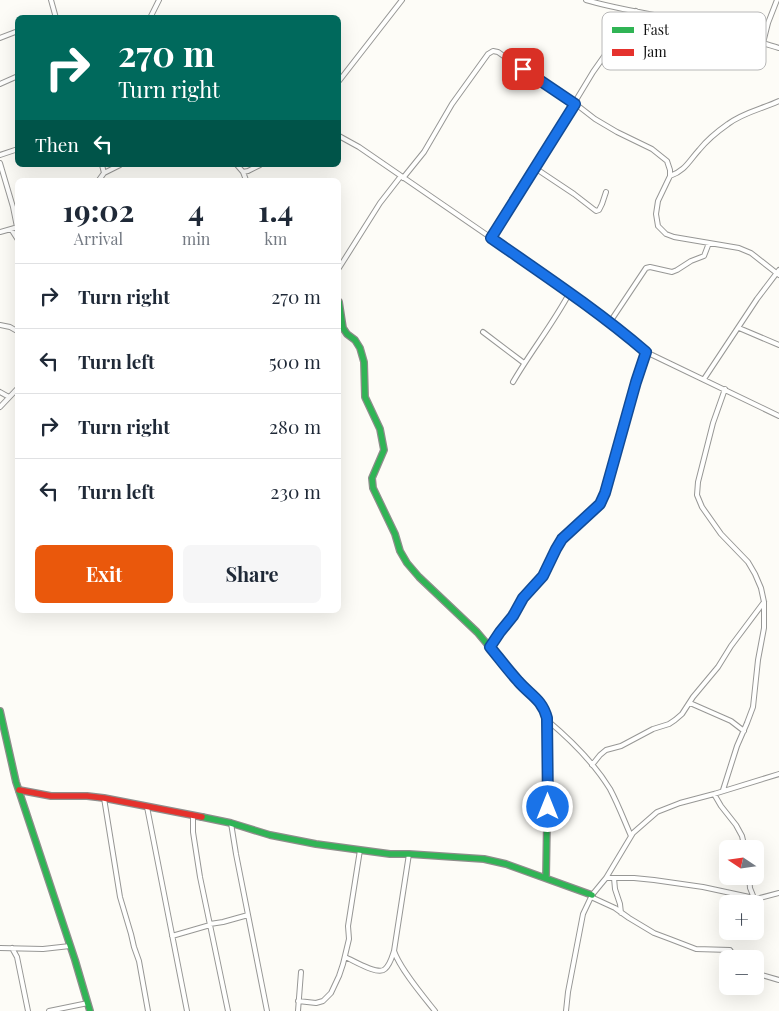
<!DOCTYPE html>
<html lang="en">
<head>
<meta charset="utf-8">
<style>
	:root { --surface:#fff; --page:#f6f6f7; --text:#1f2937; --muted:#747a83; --line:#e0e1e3; --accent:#ea580c }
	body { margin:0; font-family:"Playfair Display",serif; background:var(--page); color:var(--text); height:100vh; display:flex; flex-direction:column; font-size:19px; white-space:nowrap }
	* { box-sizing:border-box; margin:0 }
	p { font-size:16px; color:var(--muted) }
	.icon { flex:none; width:28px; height:28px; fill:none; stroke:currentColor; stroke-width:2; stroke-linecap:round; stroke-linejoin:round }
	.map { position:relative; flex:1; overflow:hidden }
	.details { position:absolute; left:15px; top:178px; width:326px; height:435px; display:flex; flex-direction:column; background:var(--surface); border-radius:8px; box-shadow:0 5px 20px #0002 }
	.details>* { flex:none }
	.guide { position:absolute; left:15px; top:15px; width:326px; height:152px; border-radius:8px; box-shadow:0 5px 20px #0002; background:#00695c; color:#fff; overflow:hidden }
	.needle { width:32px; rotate:283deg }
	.controls { position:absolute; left:719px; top:840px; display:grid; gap:10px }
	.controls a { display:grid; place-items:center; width:45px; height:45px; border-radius:8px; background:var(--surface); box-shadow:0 5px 20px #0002; font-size:25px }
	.pin { position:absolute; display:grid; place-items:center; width:42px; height:42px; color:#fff; margin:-21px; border-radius:10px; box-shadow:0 2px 8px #0006 }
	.me { position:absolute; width:55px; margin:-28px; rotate:0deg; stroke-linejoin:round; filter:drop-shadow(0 0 4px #0008) }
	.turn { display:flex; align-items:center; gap:18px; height:105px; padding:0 20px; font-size:22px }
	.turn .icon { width:65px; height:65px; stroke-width:2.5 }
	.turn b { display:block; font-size:35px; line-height:42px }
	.then { display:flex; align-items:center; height:48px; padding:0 20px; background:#0003; gap:10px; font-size:19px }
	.eta { display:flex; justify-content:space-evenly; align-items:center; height:85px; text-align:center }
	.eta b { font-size:30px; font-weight:700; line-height:35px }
	.button { display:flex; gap:10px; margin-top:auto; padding:10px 20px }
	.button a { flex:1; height:58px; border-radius:8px; background:var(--accent); color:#fff; font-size:20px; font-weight:700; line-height:58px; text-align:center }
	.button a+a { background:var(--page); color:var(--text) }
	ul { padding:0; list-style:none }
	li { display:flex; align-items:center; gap:15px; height:65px; padding:0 20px; border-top:1px solid var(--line) }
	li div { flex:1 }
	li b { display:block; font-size:19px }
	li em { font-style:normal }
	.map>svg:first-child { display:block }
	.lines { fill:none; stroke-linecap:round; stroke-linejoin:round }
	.street-casing { stroke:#979795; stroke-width:6 }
	.fast-casing { stroke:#8e8d8b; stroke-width:8 }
	.jam-casing { stroke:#8e8d8b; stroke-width:8 }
	.street { stroke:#fffffe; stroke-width:4 }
	.fast { stroke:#30b455; stroke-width:5.5 }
	.jam { stroke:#e5322d; stroke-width:5.5 }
	.route-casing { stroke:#114b97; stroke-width:12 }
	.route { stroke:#1a73e8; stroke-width:9 }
	.key { fill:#fff; stroke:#b8b8b8; stroke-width:1 }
	.key-label { font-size:14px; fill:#111 }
</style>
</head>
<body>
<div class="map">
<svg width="779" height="1011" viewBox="0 0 779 1011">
	<rect width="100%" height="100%" fill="#fdfcf7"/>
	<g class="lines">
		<defs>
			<path id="street" d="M51,0l5,18
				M586,0c27,8 55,12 82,18 38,8 74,19 111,30
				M150,18l9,-18
				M0,38l18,-7
				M763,43l5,-20 9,-23
				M339,81l63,-81
				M0,84l18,-8
				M339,136l20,11 211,145 40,30 36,30 133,64
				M0,155l18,-6
				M0,163l13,44 4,20
				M102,165l2,8
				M237,165l6,7 5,-1 12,-6
				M535,168l39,26 22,17 3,-1 3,-6 4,-12
				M243,172l3,8
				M670,176c15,-5 19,-15 29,-26 8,-10 19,-19 29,-26 16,-12 34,-15 51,-23
				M403,178l21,-26 28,-48 36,-50 5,-3 5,1 34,24 45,29 18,14 22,13 35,17 15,12 3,9v6l-12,25 -2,13 2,12 8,8 8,3 65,11 12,5 28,22
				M99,180l5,-7 16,-8
				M11,229l7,11
				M0,232l18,-5
				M491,238l21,-32 13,-24 10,-14 58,-96 43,-61
				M339,268l41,-65 21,-27
				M610,322l36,-54 4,-1 22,5 5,-2 14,-9 13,-5 5,-13
				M0,325l10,2 7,4
				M739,328l40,17
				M483,332l41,31
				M704,379l53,-80 22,-29
				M513,382c18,-31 40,-58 57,-90
				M0,392l9,5
				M0,407l18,-19
				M490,647l10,-15 13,-16 10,-17 20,-23 13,-27 6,-10 38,-35 5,-11 31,-111 10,-30
				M690,703l41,18 13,10
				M547,720c24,20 47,43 63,69 8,15 14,31 21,47
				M592,765l8,-10 6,-5 15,-4 32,-17 16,-5 6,-4 7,-6 11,-17 25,-30 13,-21 33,-44
				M723,790l14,-44 10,-23 6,-16 5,-47 6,-32v-26l-3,-14 -6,-14 -7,-12 -27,-28 -19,-27 -5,-12 1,-13 15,-59 12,-34
				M714,794l7,12 15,19 6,11 3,13
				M104,798l16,99 11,37 3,13 5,14 9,50
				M147,807l40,204
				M193,816v16l7,45 28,134
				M231,823l5,31 31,157
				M409,854l-15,97c6,18 29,45 41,60
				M749,876l1,12 4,10
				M606,878h28l20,2 49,7 51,11h6l19,-5
				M614,878l1,11 5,15 1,9
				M591,897l24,11 14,10 25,15 16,6 26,10 34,1 6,9
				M210,924l13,-2 25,-7
				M172,936l38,-11
				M0,948l43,1 27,-3
				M12,948l5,9 11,54
				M345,957c8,3 33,19 40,12 5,-4 7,-12 9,-18
				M755,973l24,7
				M298,1001l18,2 7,-2 8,-8 8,-17 4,-12 6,-25 -1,-13 12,-76
				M49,1011l39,-8
				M298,1011l3,-39
				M566,1011l2,-19 15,-78 9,-19 14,-17 27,-45 24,-21 23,-9 34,-9 65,-20"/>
			<path id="fast" d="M339,302l4,26 4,6 8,6 5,8 4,14 1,35 15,32 4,21 -12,28 1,10 22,46 5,17 7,12 12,14 58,55 42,50 20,18 6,9 2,9 1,43 -2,117
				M0,711l16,71 59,178 15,51
				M202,817l29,6 39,12 46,9 74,10h19l75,5 22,5 86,31"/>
			<path id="jam" d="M19,790l32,6h36l17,2 98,19"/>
		</defs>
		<use href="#street" class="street-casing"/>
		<use href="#fast" class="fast-casing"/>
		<use href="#jam" class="jam-casing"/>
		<use href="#street" class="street"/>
		<use href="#fast" class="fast"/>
		<use href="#jam" class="jam"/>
	</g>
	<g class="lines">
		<defs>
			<path id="route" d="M523,69l52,35 -84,134c53,37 106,72 155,114l-10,30 -31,111 -5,11 -38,35 -6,10 -13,27 -20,22 -10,18 -13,16 -10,15c9,11 18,23 28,34 12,14 24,18 29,37l1,89"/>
		</defs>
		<use href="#route" class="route-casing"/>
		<use href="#route" class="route"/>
	</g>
	<rect x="602" y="12" width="164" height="58" rx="8" class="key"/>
	<rect x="612" y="27" width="22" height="6" fill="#30b455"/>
	<rect x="612" y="49" width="22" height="7" fill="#e5322d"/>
	<g class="key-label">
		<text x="643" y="35">Fast</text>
		<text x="643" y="57">Jam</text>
	</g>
</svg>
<div class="controls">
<a><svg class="needle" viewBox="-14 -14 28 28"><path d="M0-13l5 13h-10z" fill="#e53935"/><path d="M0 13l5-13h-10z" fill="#747a83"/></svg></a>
<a>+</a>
<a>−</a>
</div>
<div class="pin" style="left:523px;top:69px;background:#d93025"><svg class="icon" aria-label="arrive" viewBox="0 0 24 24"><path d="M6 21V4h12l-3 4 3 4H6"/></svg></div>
<svg class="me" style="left:548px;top:807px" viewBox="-20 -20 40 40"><circle r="17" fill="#1a73e8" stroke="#fff" stroke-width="3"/><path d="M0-11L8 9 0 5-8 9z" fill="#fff"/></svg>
<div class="guide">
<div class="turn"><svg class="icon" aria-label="right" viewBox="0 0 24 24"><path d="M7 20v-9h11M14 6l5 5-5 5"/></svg><div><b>270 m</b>Turn right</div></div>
<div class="then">Then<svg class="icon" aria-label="left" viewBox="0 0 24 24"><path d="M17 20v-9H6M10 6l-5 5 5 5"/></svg></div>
</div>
<section class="details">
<div class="eta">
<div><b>19:02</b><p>Arrival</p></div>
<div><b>4</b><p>min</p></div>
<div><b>1.4</b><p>km</p></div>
</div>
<ul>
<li><svg class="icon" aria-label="right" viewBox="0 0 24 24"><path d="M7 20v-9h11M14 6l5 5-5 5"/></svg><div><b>Turn right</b></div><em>270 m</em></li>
<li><svg class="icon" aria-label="left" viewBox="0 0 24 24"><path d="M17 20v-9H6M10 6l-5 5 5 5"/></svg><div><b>Turn left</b></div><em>500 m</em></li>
<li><svg class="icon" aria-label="right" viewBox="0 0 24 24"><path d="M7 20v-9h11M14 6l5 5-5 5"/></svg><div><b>Turn right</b></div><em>280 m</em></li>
<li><svg class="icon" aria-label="left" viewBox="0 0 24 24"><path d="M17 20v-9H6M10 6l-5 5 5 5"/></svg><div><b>Turn left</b></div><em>230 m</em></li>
</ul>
<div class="button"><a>Exit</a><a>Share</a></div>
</section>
</div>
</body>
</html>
